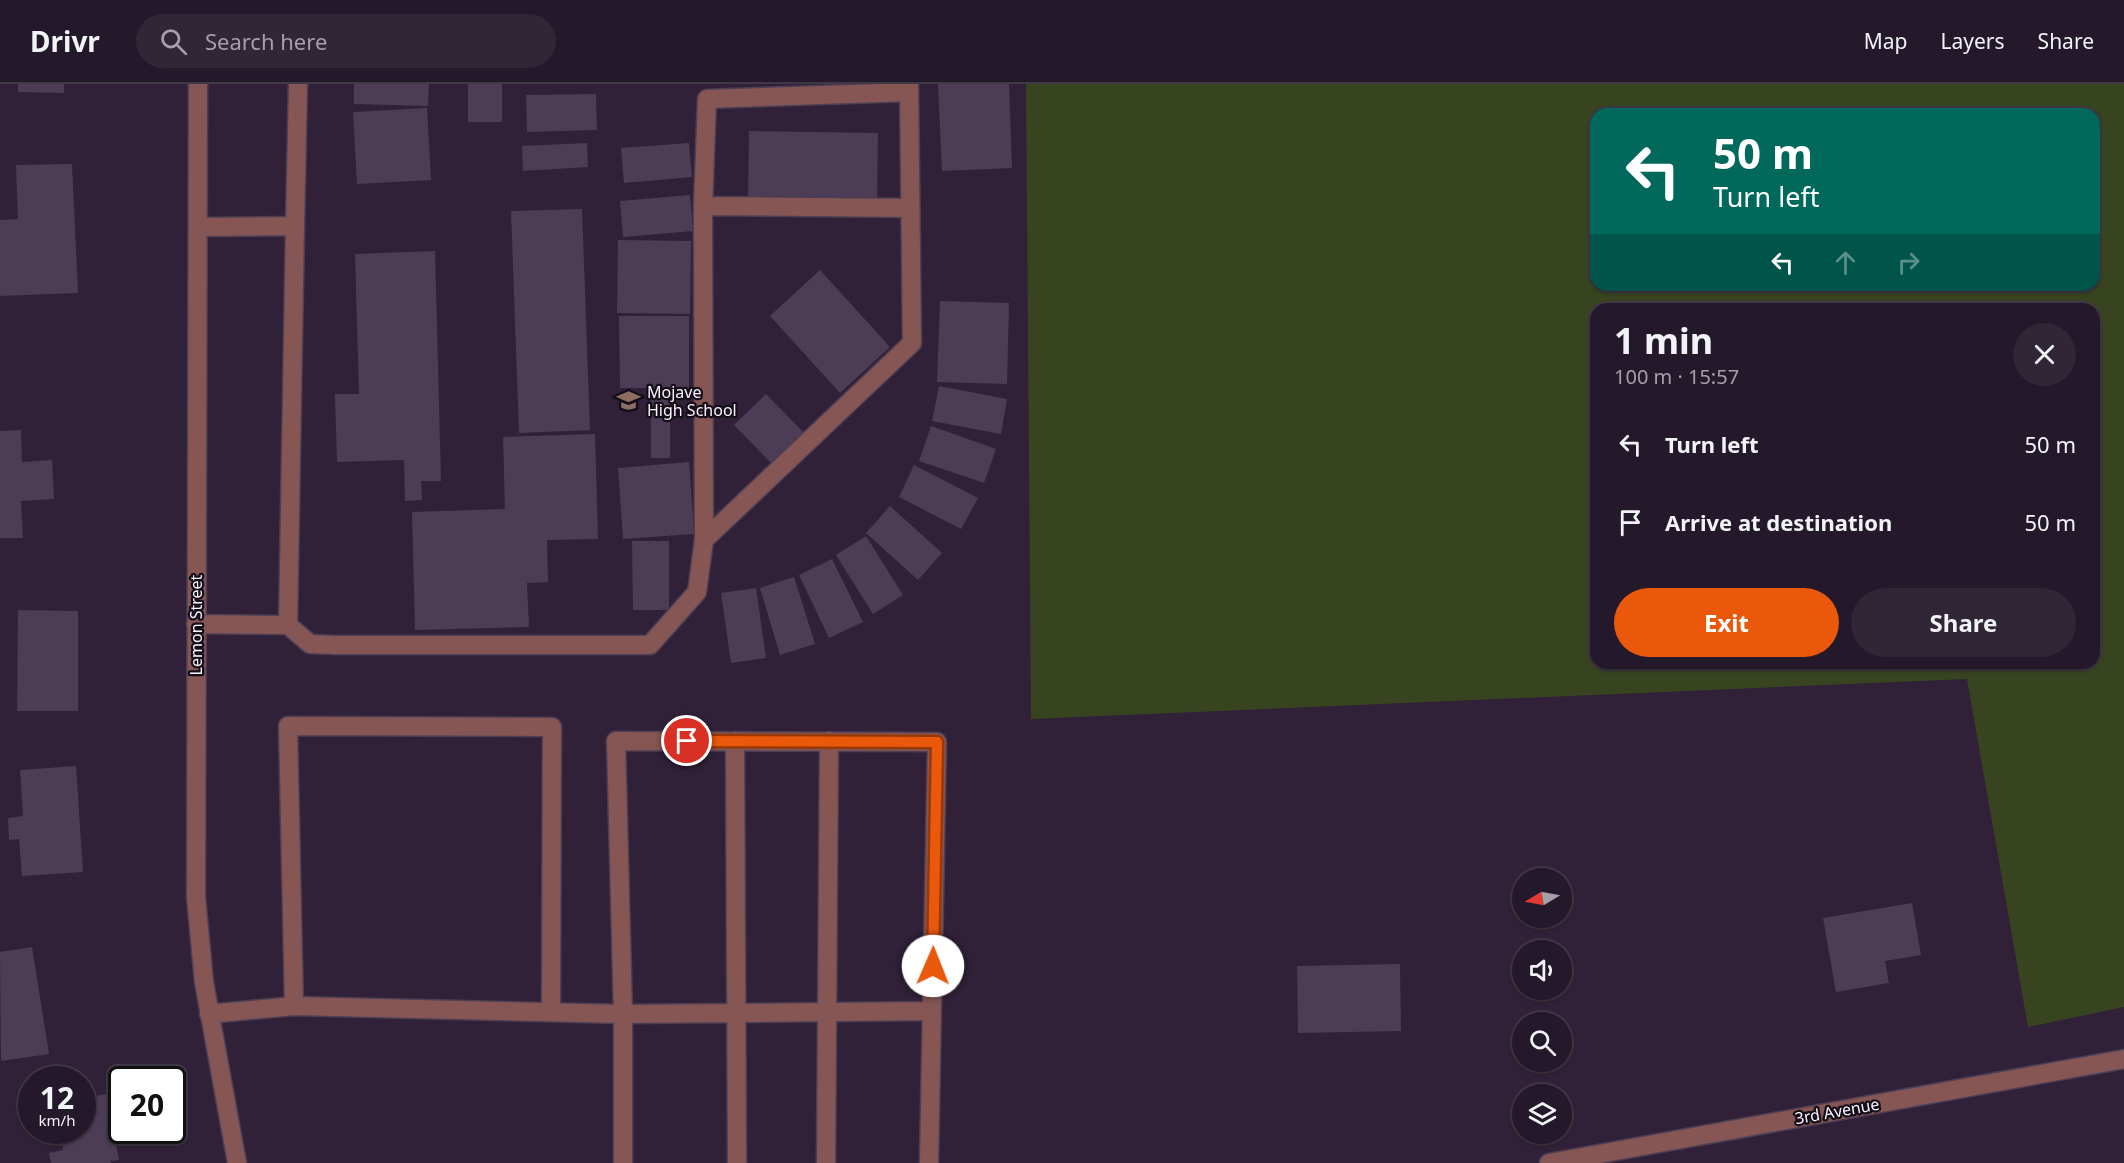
<!DOCTYPE html>
<html lang="en">
<head>
<meta charset="utf-8">
<style>
	:root { --surface:#24192a; --page:#302636; --text:#f1f3f6; --muted:#a3a0a8; --line:#413847; --accent:#ea580c }
	body { margin:0; font-family:"Noto Sans",sans-serif; background:var(--page); color:var(--text); height:100vh; display:flex; flex-direction:column; font-size:22px; white-space:nowrap }
	* { box-sizing:border-box; margin:0 }
	p { font-size:20px; color:var(--muted) }
	.icon { flex:none; width:33px; height:33px; fill:none; stroke:currentColor; stroke-width:2; stroke-linecap:round; stroke-linejoin:round }
	.map { position:relative; flex:1; overflow:hidden }
	.sheet { position:absolute; left:1590px; top:219px; width:510px; height:366px; display:flex; flex-direction:column; background:var(--surface); border-radius:18px; box-shadow:0 2px 4px #0004,0 0 0 2px var(--line) }
	.sheet>* { flex:none }
	.hud { position:absolute; left:1590px; top:24px; width:510px; height:183px; border-radius:18px; box-shadow:0 2px 4px #0004,0 0 0 2px var(--line); background:#00695c; color:#fff; overflow:hidden }
	.needle { width:39px; rotate:260deg }
	.tools { position:absolute; left:1512px; top:784px; display:grid; gap:12px }
	.tools a { display:grid; place-items:center; width:60px; height:60px; border-radius:50%; background:var(--surface); box-shadow:0 2px 4px #0004,0 0 0 2px var(--line); font-size:30px }
	.speed { position:absolute; left:18px; top:982px; display:flex; gap:12px; font-size:30px; font-weight:700; text-align:center }
	.speed>* { display:grid; place-content:center; width:78px; height:78px; border-radius:50%; background:var(--surface); box-shadow:0 2px 4px #0004,0 0 0 2px var(--line); line-height:1 }
	.speed small { font-size:15px; font-weight:400 }
	.speed .limit { border:3px solid #111; border-radius:9px; background:#fff; color:#111 }
	.pin { position:absolute; display:grid; place-items:center; width:51px; height:51px; color:#fff; margin:-26px; border:3px solid #fff; border-radius:50%; box-shadow:0 2px 6px #0007 }
	.me { position:absolute; width:66px; margin:-33px; rotate:1deg; stroke-linejoin:round; filter:drop-shadow(0 0 4px #0008) }
	.turn { display:flex; align-items:center; gap:21px; height:126px; padding:0 24px; font-size:27px }
	.turn .icon { width:78px; height:78px; stroke-width:2.5 }
	.turn b { display:block; font-size:42px; line-height:51px }
	.lanes { display:flex; align-items:center; height:57px; padding:0 24px; background:#0003; justify-content:center; gap:30px; direction:ltr }
	.lanes .off { opacity:.35 }
	.round { display:grid; place-items:center; flex:none; width:63px; height:63px; border-radius:32px; background:var(--page) }
	.overview { display:flex; align-items:center; justify-content:space-between; height:102px; padding:0 24px }
	h1 { font-size:36px; font-weight:700; line-height:45px }
	.action { display:flex; gap:12px; margin-top:auto; padding:12px 24px }
	.action a { flex:1; height:69px; border-radius:36px; background:var(--accent); color:#fff; font-size:24px; font-weight:700; line-height:69px; text-align:center }
	.action a+a { background:var(--page); color:var(--text) }
	ul { padding:0; list-style:none }
	li { display:flex; align-items:center; gap:18px; height:78px; padding:0 24px }
	li div { flex:1 }
	li b { display:block; font-size:22px }
	li em { font-style:normal }
	header { display:flex; align-items:center; gap:36px; box-sizing:border-box; height:84px; padding:0 30px; background:var(--surface); border-bottom:2px solid var(--line) }
	header strong { font-size:28px }
	nav { display:flex; gap:33px; margin-inline-start:auto; font-size:21px }
	.search { width:420px; height:54px; background:var(--page); display:flex; align-items:center; gap:15px; box-sizing:border-box; padding:0 21px; border-radius:33px; color:var(--muted); font-size:22px }
	.map>svg:first-child { display:block }
	.green { fill:#384420; fill-rule:evenodd }
	.building { fill:#4c3c55 }
	.lines { fill:none; stroke-linecap:round; stroke-linejoin:round }
	.minor-casing { stroke:#4c3e54; stroke-width:21 }
	.minor { stroke:#855653; stroke-width:18 }
	.route-casing { stroke:#983908; stroke-width:15 }
	.route { stroke:#ea580c; stroke-width:10 }
	.labels { text-anchor:middle; dominant-baseline:central; stroke-width:4.5; stroke-linejoin:round; paint-order:stroke }
	.poi-label { font-size:16px; fill:#faf2fe; stroke:#140e18; text-anchor:start }
	.street-label { font-size:16px; fill:#faf2fe; stroke:#140e18 }
</style>
</head>
<body>
<header>
<strong>Drivr</strong>
<div class="search"><svg class="icon" aria-label="search" viewBox="0 0 24 24"><circle cx="10" cy="10" r="6"/><path d="M15 15l6 6"/></svg>Search here</div>
<nav><a>Map</a><a>Layers</a><a>Share</a></nav>
</header>
<div class="map">
<svg width="2124" height="1079" viewBox="0 0 2124 1079">
	<rect width="100%" height="100%" fill="#302138"/>
	<path class="green" d="M1026,0h1098v923l-96,20 -61,-348 -936,40zM1596,30h498v171h-498zM1596,225h498v354h-498z"/>
	<path class="building" d="M18,0h46v9l-46,-1z
		M354,0h75l-1,22 -74,-2z
		M468,0h34v38h-34z
		M938,0h71l3,84 -70,3z
		M596,10l1,36 -70,2 -1,-37z
		M427,24l4,72 -74,4 -4,-72z
		M749,47l129,2 -1,69 -129,-2z
		M587,59l1,24 -65,4 -1,-25z
		M689,59l3,34 -68,6 -3,-35z
		M72,80l6,129 -78,3v-76l18,-1 -2,-54z
		M690,111l3,36 -70,6 -3,-36z
		M582,125l8,221 -71,3 -8,-222z
		M618,156l73,1 -1,73 -73,-1z
		M435,167l6,230h-20l1,19 -17,1 -1,-41 -67,2 -2,-68h24l-4,-140z
		M820,186l70,77 -50,46 -70,-77z
		M940,217l69,2 -2,81 -70,-2z
		M619,232h70v72h-69z
		M939,302l68,13 -6,35 -69,-13z
		M766,310l42,43 -32,31 -42,-43z
		M651,315h19v59h-19z
		M931,342l65,23 -12,34 -65,-22z
		M21,346l1,32 30,-2 2,39 -33,2 2,37h-23v-107z
		M595,350l3,105 -51,1 1,42 -21,1 2,44 -114,3 -3,-118 93,-3 -2,-72z
		M689,378l5,72 -71,5 -5,-71z
		M914,381l64,33 -17,31 -62,-32z
		M890,422l52,47 -24,27 -52,-47z
		M866,452l37,59 -30,19 -37,-59z
		M632,457h37v69h-36z
		M832,475l31,63 -34,16 -30,-63z
		M794,493l21,67 -35,11 -20,-67z
		M756,504l10,70 -35,5 -10,-70z
		M18,526l60,1v100h-61z
		M76,682l7,106 -61,4 -3,-37 -10,1 -1,-22 15,-2 -3,-46z
		M1912,819l9,52 -36,6 4,22 -53,9 -13,-74z
		M32,863l17,107 -48,7 -1,-109z
		M1400,880l1,67 -103,2 -1,-67z
		M106,1010l13,66 -9,1 1,2h-60l-2,-10 14,-3 -3,-19h22v-32z"/>
	<g class="lines">
		<defs>
			<path id="minor" d="M198,0l-2,813 8,85 33,181
				M703,122l4,-107 202,-7
				M198,143l97,-1 3,-142
				M704,456l-1,-334 207,2
				M196,540l92,1 7,-399
				M288,541l22,19 25,1h315l47,-53 7,-52 208,-197 -3,-259
				M735,657l2,422
				M294,922l-6,-280 264,1 -1,285
				M209,930l85,-8 329,8 309,-3
				M623,1079v-149l-7,-273 321,1 -8,421
				M826,1079l3,-422
				M1549,1079l575,-104"/>
		</defs>
		<use href="#minor" class="minor-casing"/>
		<use href="#minor" class="minor"/>
	</g>
	<g class="lines">
		<defs>
			<path id="route" d="M687,657l250,1 -4,224"/>
		</defs>
		<use href="#route" class="route-casing"/>
		<use href="#route" class="route"/>
	</g>
	<defs>
		<symbol id="school-bare" viewBox="-9 -9 18 18"><path d="M0-5L7-2L0 1L-7-2ZM-4 1L0 2.5L4 1V4Q0 6-4 4Z" fill="#8d6e63" stroke="#140e18" stroke-width="2.5" paint-order="stroke"/></symbol>
	</defs>
	<g fill-rule="evenodd">
		<use href="#school-bare" x="612" y="300" width="33" height="33"/>
	</g>
	<g class="labels">
		<g class="poi-label">
			<text x="647" y="308">Mojave<tspan x="647" dy="18">High School</tspan></text>
		</g>
		<g class="street-label">
			<text transform="translate(196 541) rotate(-90)">Lemon Street</text>
			<text transform="translate(1837 1027) rotate(-10)">3rd Avenue</text>
		</g>
	</g>
</svg>
<div class="tools">
<a><svg class="needle" viewBox="-14 -14 28 28"><path d="M0-13l5 13h-10z" fill="#e53935"/><path d="M0 13l5-13h-10z" fill="#a3a0a8"/></svg></a>
<a><svg class="icon" aria-label="sound" viewBox="0 0 24 24"><path d="M4 9h4l5-4v14l-5-4H4zM17 9q2 3 0 6"/></svg></a>
<a><svg class="icon" aria-label="search" viewBox="0 0 24 24"><circle cx="10" cy="10" r="6"/><path d="M15 15l6 6"/></svg></a>
<a><svg class="icon" aria-label="layers" viewBox="0 0 24 24"><path d="M12 4l9 5-9 5-9-5zM3 14l9 5 9-5"/></svg></a>
</div>
<div class="speed"><div>12<small>km/h</small></div><div class="limit">20</div></div>
<div class="pin" style="left:687px;top:657px;background:#d93025"><svg class="icon" aria-label="arrive" viewBox="0 0 24 24"><path d="M6 21V4h12l-3 4 3 4H6"/></svg></div>
<svg class="me" style="left:933px;top:882px" viewBox="-20 -20 40 40"><circle r="19" fill="#fff"/><path d="M0-13L10 11 0 6-10 11z" fill="#ea580c"/></svg>
<div class="hud">
<div class="turn"><svg class="icon" aria-label="left" viewBox="0 0 24 24"><path d="M17 20v-9H6M10 6l-5 5 5 5"/></svg><div><b>50 m</b>Turn left</div></div>
<div class="lanes"><svg class="icon" aria-label="left" viewBox="0 0 24 24"><path d="M17 20v-9H6M10 6l-5 5 5 5"/></svg><svg class="icon off" aria-label="ahead" viewBox="0 0 24 24"><path d="M12 20V5M6 11l6-6 6 6"/></svg><svg class="icon off" aria-label="right" viewBox="0 0 24 24"><path d="M7 20v-9h11M14 6l5 5-5 5"/></svg></div>
</div>
<section class="sheet">
<div class="overview"><div><h1>1 min</h1><p>100 m · 15:57</p></div><a class="round"><svg class="icon" aria-label="close" viewBox="0 0 24 24"><path d="M6 6l12 12M18 6L6 18"/></svg></a></div>
<ul>
<li><svg class="icon" aria-label="left" viewBox="0 0 24 24"><path d="M17 20v-9H6M10 6l-5 5 5 5"/></svg><div><b>Turn left</b></div><em>50 m</em></li>
<li><svg class="icon" aria-label="arrive" viewBox="0 0 24 24"><path d="M6 21V4h12l-3 4 3 4H6"/></svg><div><b>Arrive at destination</b></div><em>50 m</em></li>
</ul>
<div class="action"><a>Exit</a><a>Share</a></div>
</section>
</div>
</body>
</html>
